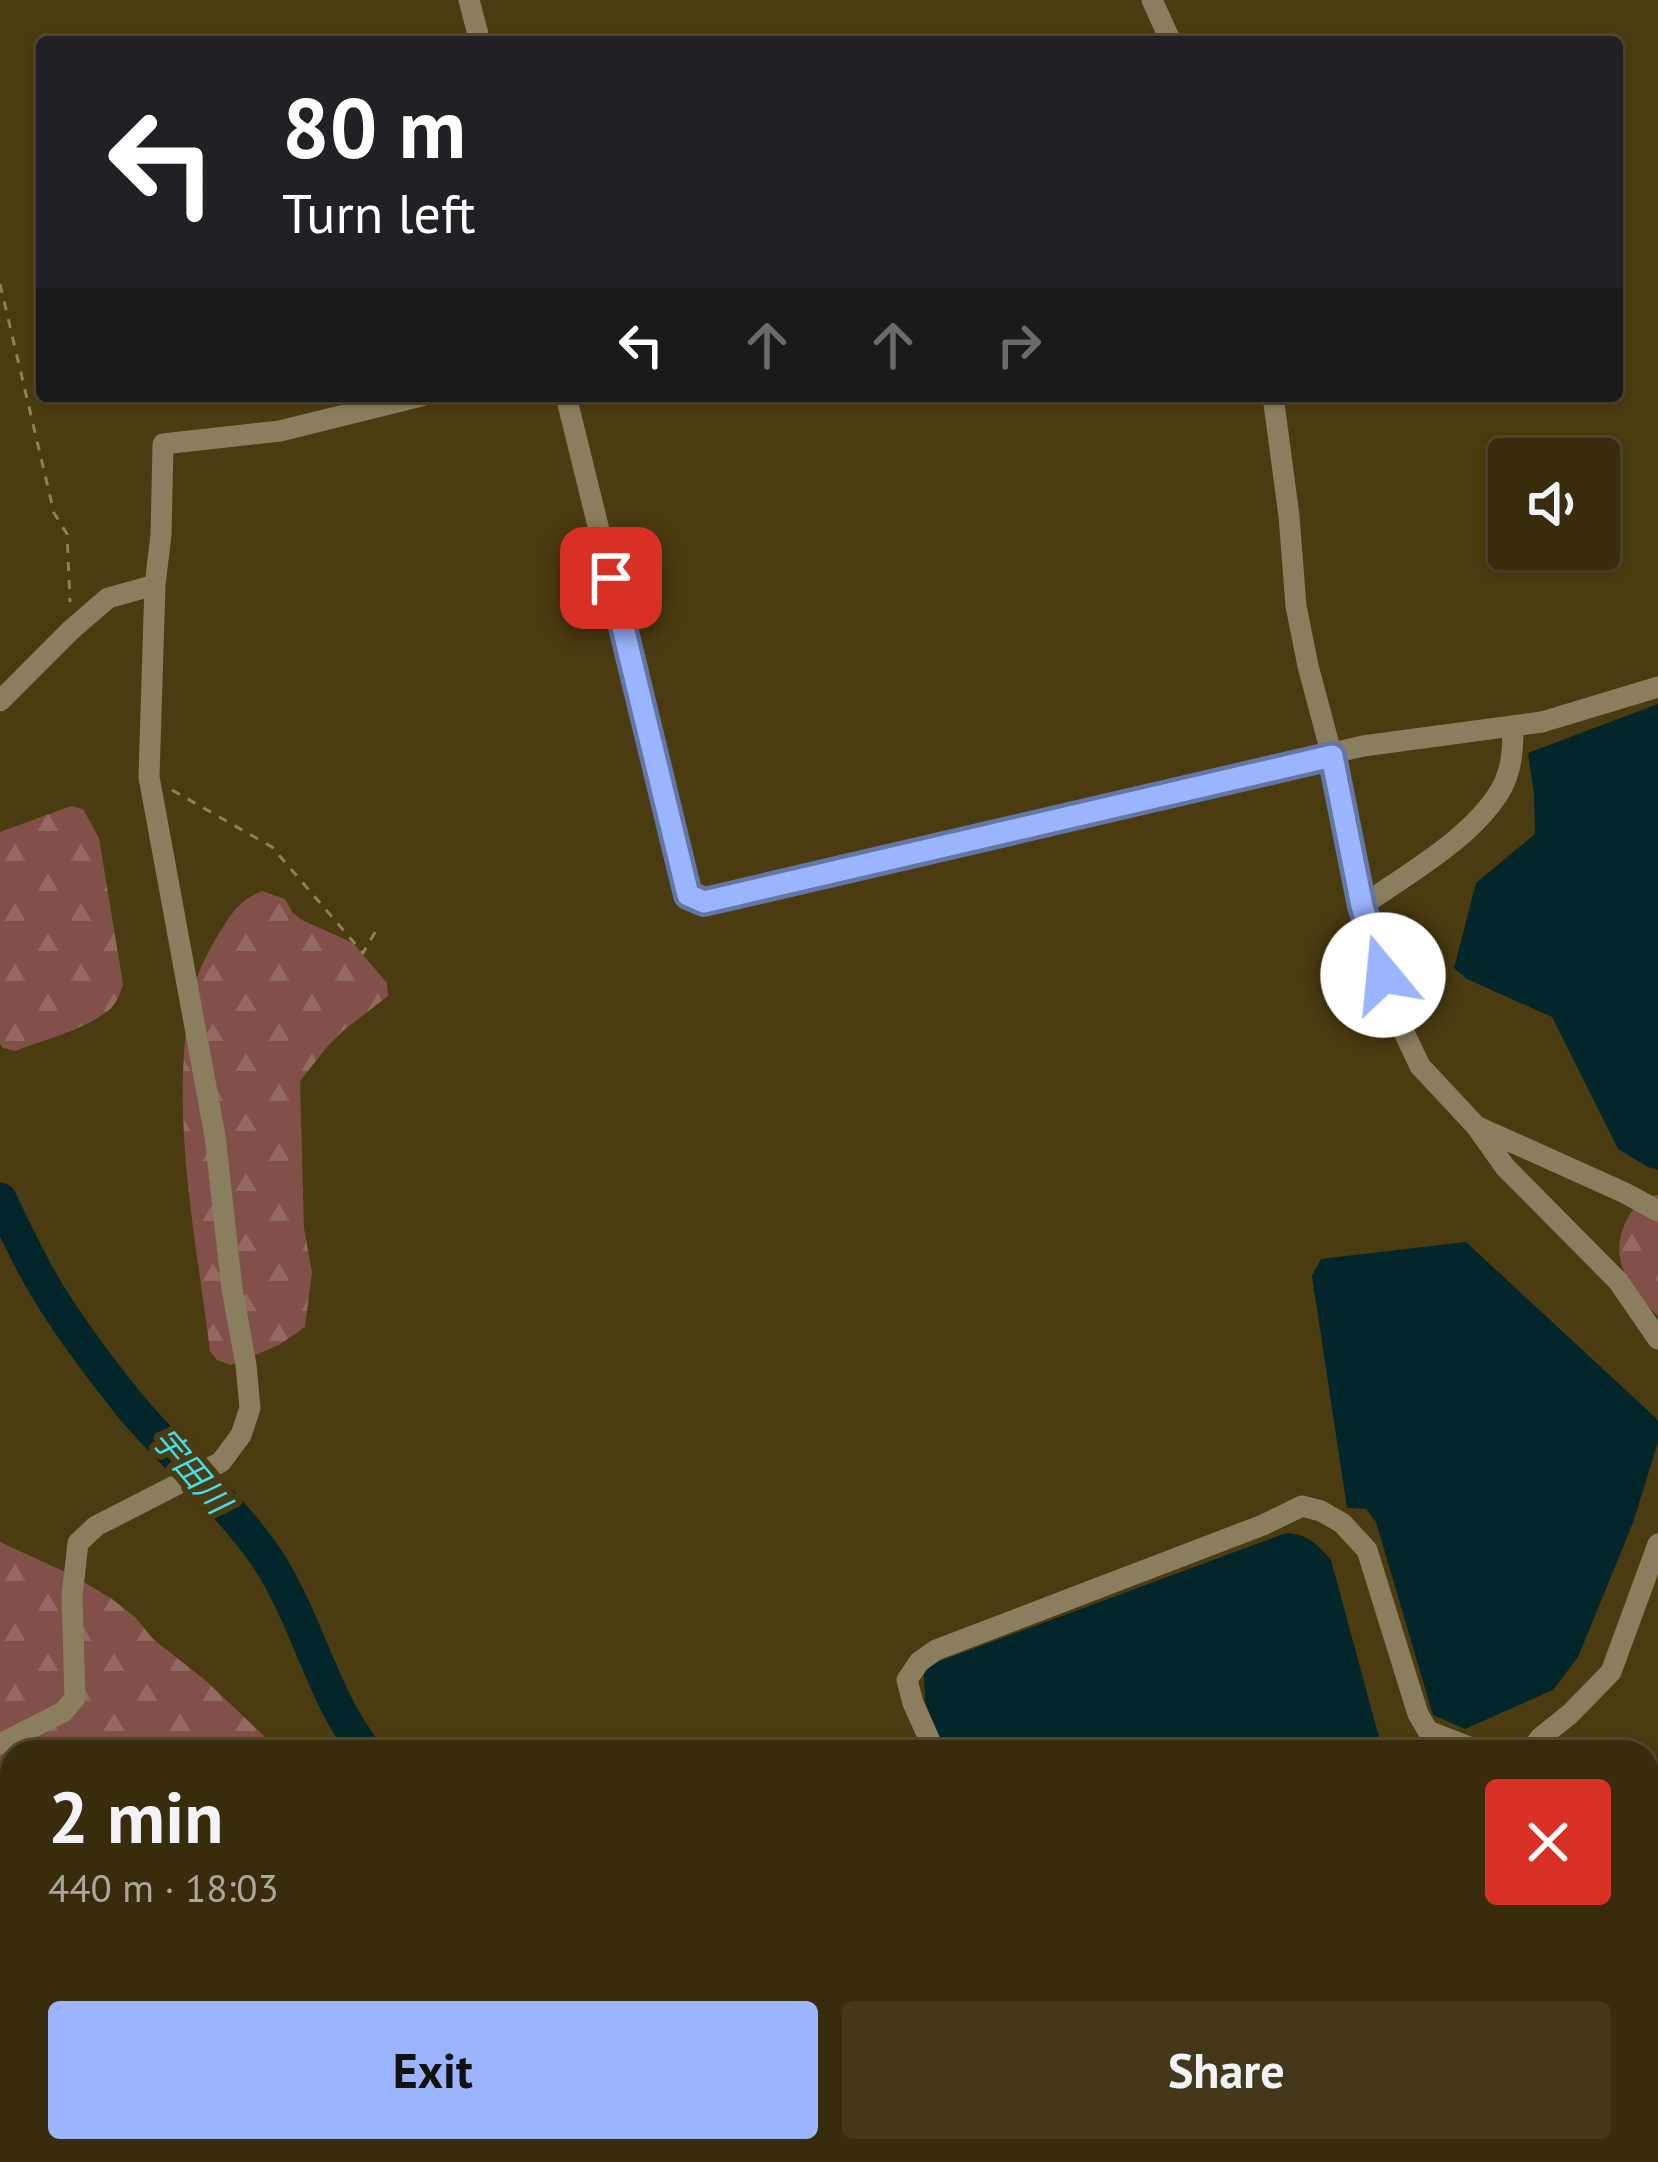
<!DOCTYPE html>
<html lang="en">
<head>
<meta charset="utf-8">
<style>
	:root { --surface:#382c0c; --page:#43381a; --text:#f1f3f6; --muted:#aba79d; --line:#52482d; --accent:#9ab5fd }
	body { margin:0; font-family:"PT Sans","Noto Sans JP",sans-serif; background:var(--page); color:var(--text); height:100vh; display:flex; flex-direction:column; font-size:45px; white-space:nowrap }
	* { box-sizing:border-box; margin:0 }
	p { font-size:39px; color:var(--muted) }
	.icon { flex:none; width:66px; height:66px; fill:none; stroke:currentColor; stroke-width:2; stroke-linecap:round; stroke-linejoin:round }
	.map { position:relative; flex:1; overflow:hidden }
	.side { position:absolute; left:0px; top:1740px; width:1659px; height:423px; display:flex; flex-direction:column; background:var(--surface); border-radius:36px 36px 0 0; box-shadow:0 3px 9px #0004,0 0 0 3px var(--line) }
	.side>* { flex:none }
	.banner { position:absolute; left:36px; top:36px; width:1587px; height:366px; border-radius:12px; box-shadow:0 3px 9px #0004,0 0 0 3px var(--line); background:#202124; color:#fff; overflow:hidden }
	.fabs { position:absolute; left:1488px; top:438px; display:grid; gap:24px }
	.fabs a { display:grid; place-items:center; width:132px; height:132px; border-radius:12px; background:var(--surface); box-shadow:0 3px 9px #0004,0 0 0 3px var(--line); font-size:60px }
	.pin { position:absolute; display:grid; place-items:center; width:102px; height:102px; color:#fff; margin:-51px; border-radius:24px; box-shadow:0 6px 18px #0006 }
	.me { position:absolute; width:132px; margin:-66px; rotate:343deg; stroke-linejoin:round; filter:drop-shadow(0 0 9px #0008) }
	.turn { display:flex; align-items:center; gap:42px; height:252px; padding:0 48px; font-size:54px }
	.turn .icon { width:156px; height:156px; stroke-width:2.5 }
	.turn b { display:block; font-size:84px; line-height:102px }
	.lanes { display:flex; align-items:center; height:114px; padding:0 48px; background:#0003; justify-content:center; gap:60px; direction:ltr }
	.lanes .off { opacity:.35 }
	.round { display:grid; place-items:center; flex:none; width:126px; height:126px; border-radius:12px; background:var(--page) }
	.headline { display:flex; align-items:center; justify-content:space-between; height:204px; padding:0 48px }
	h1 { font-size:72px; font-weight:600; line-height:90px }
	.action { display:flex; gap:24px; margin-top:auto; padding:24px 48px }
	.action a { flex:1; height:138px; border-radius:12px; background:var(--accent); color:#111; font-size:48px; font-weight:600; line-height:138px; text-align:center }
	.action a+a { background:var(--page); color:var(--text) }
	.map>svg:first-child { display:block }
	.forest { fill:url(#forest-firs) }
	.water { fill:#03262b }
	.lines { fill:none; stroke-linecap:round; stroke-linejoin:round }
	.river { stroke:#03262b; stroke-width:33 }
	.path { stroke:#8f7f57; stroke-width:3; stroke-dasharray:9 9; stroke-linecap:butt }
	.street { stroke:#8b7e5f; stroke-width:21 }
	.route-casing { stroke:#6476a4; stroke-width:30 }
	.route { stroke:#9ab5fd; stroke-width:21 }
	.labels { text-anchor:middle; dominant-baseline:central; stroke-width:12; stroke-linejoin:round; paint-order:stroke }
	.water-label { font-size:33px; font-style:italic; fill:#41dff3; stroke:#4b3b10 }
</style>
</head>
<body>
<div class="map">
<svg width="1658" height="2162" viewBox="0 0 1658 2162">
	<defs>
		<pattern id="forest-firs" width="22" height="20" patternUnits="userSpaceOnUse" patternTransform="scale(3)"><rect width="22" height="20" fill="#815049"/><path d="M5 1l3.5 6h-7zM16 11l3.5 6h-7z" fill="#936961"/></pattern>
	</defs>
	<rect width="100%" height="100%" fill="#4b3b10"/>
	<path class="forest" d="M71,806l12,3 16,29 24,146c-3,10 -6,19 -14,26 -22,19 -66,30 -94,41l-12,-3 -3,-4v-212z
		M262,891l23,8 8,14 9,7 51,23 34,40 1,13 -44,34 -17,17 -27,34 4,147 8,44 -7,55 -26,18 -48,20 -14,-5 -7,-9c-14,-113 -40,-234 -20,-348 4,-24 16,-48 28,-68 15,-23 19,-33 44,-44z
		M1658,1195v121c-29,-28 -53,-60 -29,-100 6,-11 16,-20 29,-21z
		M0,1542l74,34 38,23 24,19 17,21 52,41 76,72h-269v399h153l4,11h-169z
		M345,2151h145l2,11h-137z"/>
	<path class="water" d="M1658,704v466l-10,-3 -30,-18 -66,-132 -85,-38 -13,-11 22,-85 59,-49 -1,-40 -6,-41z
		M1466,1242l192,178v22l-25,81 -55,134 -25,33 -88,39 -32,-14 -57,-193 -10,-13 -19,-1 -35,-232 9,-17z
		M1286,1533c22,1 31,11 45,27l52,192h-438l-20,-50 -1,-28 8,-10z
		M1658,1769v200l-11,-23v-172z
		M1071,2151h281l-1,11h-278z"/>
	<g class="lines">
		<path class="river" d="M0,1199c12,25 24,50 37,74 26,47 61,93 95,135 43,51 96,93 134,149 41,61 55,137 100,195
			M778,2151l3,11"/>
		<path class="path" d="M0,284l54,229 13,21 3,68
			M172,790l100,57 91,106 14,-24
			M1419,2162l1,-11"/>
		<path class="street" d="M469,0l11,42
			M1152,0l19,42
			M566,396l123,499 15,7 659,-156 179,-24 116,-35
			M1273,396l16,120 7,90 12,60 24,90 30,150 31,103 27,57 56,60 29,41 113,114 40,58
			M0,701l71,-71 37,-32 47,-13
			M1362,906c45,-32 109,-67 138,-115 12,-20 13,-42 13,-65
			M1476,1126l149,67 33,18
			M0,1744l63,-32 12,-14 -3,-102 6,-53 18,-17 125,-64 20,-27 9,-27 -4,-43 -14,-76 -17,-153 -66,-359 6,-192 6,-50 2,-91 117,-13 141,-35
			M935,1752l-22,-49 -6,-23 12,-18 17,-12 327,-125 39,-19 19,5 21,12 25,27 51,164 10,17 54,21
			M1530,1752l10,-14 30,-24 41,-42 47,-128
			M0,1915l12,23
			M92,2151l3,11
			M1625,2151l6,11
			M896,2162l3,-11"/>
	</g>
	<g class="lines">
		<defs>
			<path id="route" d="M611,578l77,317 16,7 628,-146 30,150 21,69"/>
		</defs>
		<use href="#route" class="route-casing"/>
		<use href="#route" class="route"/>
	</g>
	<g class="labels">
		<g class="water-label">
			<text transform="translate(192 1470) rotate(50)">宇田川</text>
		</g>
	</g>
</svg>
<div class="fabs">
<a><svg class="icon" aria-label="sound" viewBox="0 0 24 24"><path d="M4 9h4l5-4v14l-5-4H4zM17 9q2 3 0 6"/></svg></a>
</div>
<div class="pin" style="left:611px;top:578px;background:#d93025"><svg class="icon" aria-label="arrive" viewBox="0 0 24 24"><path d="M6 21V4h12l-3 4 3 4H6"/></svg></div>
<svg class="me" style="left:1383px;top:975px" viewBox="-20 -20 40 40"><circle r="19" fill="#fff"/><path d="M0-13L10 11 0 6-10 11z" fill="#9ab5fd"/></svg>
<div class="banner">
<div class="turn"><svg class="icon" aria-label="left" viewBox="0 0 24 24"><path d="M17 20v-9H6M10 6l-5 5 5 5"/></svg><div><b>80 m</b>Turn left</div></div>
<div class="lanes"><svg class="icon" aria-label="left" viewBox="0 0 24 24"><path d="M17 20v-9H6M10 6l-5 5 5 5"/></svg><svg class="icon off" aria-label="ahead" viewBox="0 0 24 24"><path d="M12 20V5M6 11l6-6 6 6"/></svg><svg class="icon off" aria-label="ahead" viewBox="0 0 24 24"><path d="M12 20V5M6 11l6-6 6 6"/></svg><svg class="icon off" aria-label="right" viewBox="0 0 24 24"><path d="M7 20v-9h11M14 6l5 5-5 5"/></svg></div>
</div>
<section class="side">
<div class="headline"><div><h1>2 min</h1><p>440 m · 18:03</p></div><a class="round" style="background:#d93025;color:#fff"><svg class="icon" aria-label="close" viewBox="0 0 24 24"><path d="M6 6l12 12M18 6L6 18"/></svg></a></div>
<div class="action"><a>Exit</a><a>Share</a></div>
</section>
</div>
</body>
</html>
